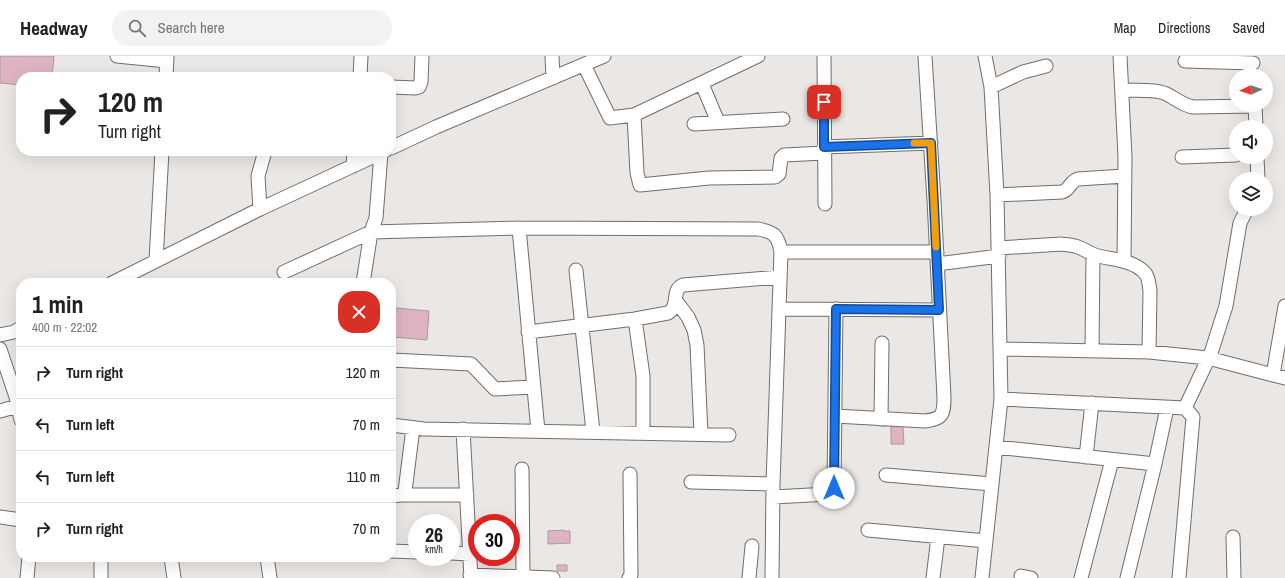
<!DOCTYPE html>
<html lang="en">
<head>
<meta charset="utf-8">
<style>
	:root { --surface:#fff; --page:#f2f2f2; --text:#222; --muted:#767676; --line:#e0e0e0 }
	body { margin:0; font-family:"Archivo Narrow",sans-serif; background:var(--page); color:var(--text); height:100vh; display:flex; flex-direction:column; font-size:15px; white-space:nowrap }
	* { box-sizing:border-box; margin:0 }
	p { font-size:13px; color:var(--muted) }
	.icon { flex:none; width:22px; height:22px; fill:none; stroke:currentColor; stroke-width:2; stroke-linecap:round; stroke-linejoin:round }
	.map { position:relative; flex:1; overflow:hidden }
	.details { position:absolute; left:16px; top:222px; width:380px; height:284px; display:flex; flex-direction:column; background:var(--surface); border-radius:16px; box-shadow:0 4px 16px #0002 }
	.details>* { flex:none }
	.top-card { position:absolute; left:16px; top:16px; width:380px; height:84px; border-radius:16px; box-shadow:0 4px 16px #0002; background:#fff; color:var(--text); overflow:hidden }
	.needle { width:26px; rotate:267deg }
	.buttons { position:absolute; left:1229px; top:12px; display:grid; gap:8px }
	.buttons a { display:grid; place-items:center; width:44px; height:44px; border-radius:50%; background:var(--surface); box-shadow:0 4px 16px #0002; font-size:20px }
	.speed { position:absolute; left:408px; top:458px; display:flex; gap:8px; font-size:20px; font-weight:700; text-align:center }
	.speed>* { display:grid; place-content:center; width:52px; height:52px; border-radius:50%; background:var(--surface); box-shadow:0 4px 16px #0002; line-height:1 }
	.speed small { font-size:10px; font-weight:400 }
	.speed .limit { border:6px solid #d22; background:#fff; color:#111 }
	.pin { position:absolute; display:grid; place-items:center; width:34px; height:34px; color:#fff; margin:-17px; border-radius:8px; box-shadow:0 2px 6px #0006 }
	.me { position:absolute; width:44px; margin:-22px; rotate:0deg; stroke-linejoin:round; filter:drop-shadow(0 0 3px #0008) }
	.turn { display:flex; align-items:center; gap:14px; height:84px; padding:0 16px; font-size:18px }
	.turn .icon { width:52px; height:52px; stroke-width:2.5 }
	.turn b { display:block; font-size:28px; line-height:34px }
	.round { display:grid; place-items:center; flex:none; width:42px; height:42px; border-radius:16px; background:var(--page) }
	.head { display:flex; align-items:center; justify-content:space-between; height:68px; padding:0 16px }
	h1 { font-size:24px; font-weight:700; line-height:30px }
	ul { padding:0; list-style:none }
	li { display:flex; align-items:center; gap:12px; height:52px; padding:0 16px; border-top:1px solid var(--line) }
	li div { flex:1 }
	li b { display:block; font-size:15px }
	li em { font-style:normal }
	header { display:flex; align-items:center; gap:24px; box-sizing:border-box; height:56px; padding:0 20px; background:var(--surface); border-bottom:1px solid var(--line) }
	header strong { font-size:19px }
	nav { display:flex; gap:22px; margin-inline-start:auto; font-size:14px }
	.search { width:280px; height:36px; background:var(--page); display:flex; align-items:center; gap:10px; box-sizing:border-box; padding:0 14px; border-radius:16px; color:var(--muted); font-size:15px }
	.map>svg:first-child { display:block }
	.building { fill:#dfb3c2; stroke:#a29d9f }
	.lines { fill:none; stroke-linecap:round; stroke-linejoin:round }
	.minor-casing { stroke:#716d6a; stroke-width:15 }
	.minor { stroke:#fff; stroke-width:13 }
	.route-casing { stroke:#114b97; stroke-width:10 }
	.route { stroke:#1a73e8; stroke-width:7 }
	.slow { stroke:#f59e0b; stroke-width:7 }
</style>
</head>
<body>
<header>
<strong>Headway</strong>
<div class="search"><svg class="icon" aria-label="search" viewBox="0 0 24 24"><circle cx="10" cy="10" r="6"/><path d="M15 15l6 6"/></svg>Search here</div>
<nav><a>Map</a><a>Directions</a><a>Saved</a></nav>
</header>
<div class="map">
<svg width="1285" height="522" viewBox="0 0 1285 522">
	<rect width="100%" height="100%" fill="#ebe7e4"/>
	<path class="building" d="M0,0h54l-2,21h-31v8l-21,-2z
		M396,252l33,3 -2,29 -34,-3z
		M891,366l12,4 1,18h-13z
		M564,474v1h6v12l-22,1v-13z
		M557,509h10v6h-10z"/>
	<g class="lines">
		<defs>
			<path id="minor" d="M117,0l50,5
				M552,0l1,22
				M824,0l1,148
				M1120,0l5,101 -1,104
				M1185,5l68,2
				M584,9l26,53 24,-3 124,-59
				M166,21l1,-21
				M360,21l1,-21
				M702,28l16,38
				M391,31l24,1 4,-1 2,-5 1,-26
				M991,31l32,-15 23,-6
				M1123,34c13,1 29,-1 41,3 10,4 18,12 29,14l62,-1
				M1255,49l1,22
				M634,59l3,58 3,12 69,-7 66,-1 4,-3 2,-16 3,-3 40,-2
				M694,68l89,-5
				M824,91l107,-4
				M391,92l45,-21 168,-71
				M1182,101l54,-2
				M1257,101l1,22
				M353,110l1,-15
				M997,139l65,-3c8,-2 8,-11 16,-13l47,-3
				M260,153l-2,-33 7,-25
				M519,172l19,203
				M998,192l64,-4c5,1 11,1 16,3 6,2 11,6 17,8 16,5 37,4 50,18 4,4 4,12 5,18l-1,61
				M781,196h156
				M156,205l6,-110
				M937,208l62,-8
				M576,214l17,162
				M284,216l87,-40 148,-4 239,1c16,3 20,6 23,23l-8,232 -1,94
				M112,227l148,-74 125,-58
				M363,227l8,-51 5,-14 5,-65
				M676,245l12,16 6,13 3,15 4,89
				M779,253l160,1
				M635,263l8,57v57
				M528,276l107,-13 33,-6c13,-8 2,-22 15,-28l97,-8
				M0,279l14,-3 7,-4
				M0,293l16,48 5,23
				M1000,293l149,3 59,6 65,17 12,-69
				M1092,294l1,-95
				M391,304l80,4 24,25 38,-2
				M1273,319l12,3
				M1001,343l184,9 8,9 -14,161
				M1185,352l26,-55 15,-47 14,-83 7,-14
				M0,355l18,-5
				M835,360l90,5c18,-2 19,-7 19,-24l-10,-197 -9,-144
				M881,363l1,-76
				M391,369l33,4 305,6
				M463,373l8,149
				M996,391l159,17
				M1086,401l6,-54
				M522,413l1,108
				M886,419l106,9
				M691,426l82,2
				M402,439h65
				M391,440l11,-1 3,-4 8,-63
				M773,441l56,-3 3,-1 2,-5 2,-179
				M0,461l21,3
				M868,474l118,11
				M1233,481l1,41
				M391,495l26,1
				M451,497l19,1
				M101,501v21
				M171,501l3,21
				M267,501l3,21
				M470,519l83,3
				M1021,520l10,2
				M27,522l2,-21
				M629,522l2,-3 -1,-101
				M749,522l3,-32
				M933,522l5,-41
				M982,522l19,-179 -4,-204 -6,-108 -6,-31
				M1081,522l31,-118
				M1127,522l28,-114 12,-56"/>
		</defs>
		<use href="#minor" class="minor-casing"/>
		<use href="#minor" class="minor"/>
	</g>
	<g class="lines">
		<defs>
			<path id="route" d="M824,46v45l107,-4 8,167 -103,-1 -2,179"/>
		</defs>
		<use href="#route" class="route-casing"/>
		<use href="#route" class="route"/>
		<path class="slow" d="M914,87h17l5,104"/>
	</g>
</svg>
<div class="buttons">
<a><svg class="needle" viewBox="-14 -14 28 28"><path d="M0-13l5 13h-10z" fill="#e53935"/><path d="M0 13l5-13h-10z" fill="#767676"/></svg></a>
<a><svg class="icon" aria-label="sound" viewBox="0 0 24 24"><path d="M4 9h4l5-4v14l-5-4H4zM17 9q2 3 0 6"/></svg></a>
<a><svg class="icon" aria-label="layers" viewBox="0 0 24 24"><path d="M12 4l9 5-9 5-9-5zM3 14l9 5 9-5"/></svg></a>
</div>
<div class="speed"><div>26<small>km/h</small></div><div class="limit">30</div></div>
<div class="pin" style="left:824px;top:46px;background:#d93025"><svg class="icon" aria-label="arrive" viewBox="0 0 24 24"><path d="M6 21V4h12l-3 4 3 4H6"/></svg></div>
<svg class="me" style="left:834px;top:432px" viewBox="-20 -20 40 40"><circle r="19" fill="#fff"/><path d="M0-13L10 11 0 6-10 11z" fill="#1a73e8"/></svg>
<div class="top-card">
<div class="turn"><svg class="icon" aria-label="right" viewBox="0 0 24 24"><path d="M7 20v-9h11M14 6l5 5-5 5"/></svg><div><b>120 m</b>Turn right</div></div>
</div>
<section class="details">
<div class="head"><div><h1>1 min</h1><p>400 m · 22:02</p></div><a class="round" style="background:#d93025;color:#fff"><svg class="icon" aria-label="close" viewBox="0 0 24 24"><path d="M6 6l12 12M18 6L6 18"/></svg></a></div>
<ul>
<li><svg class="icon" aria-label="right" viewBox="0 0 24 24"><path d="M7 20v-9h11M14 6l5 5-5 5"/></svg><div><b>Turn right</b></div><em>120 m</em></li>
<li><svg class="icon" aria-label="left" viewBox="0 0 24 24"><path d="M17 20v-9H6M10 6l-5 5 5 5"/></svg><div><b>Turn left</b></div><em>70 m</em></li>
<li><svg class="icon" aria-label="left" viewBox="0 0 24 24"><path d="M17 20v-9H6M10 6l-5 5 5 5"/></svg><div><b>Turn left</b></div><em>110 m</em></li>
<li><svg class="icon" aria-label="right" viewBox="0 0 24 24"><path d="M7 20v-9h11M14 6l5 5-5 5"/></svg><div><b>Turn right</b></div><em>70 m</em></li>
</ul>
</section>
</div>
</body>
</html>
